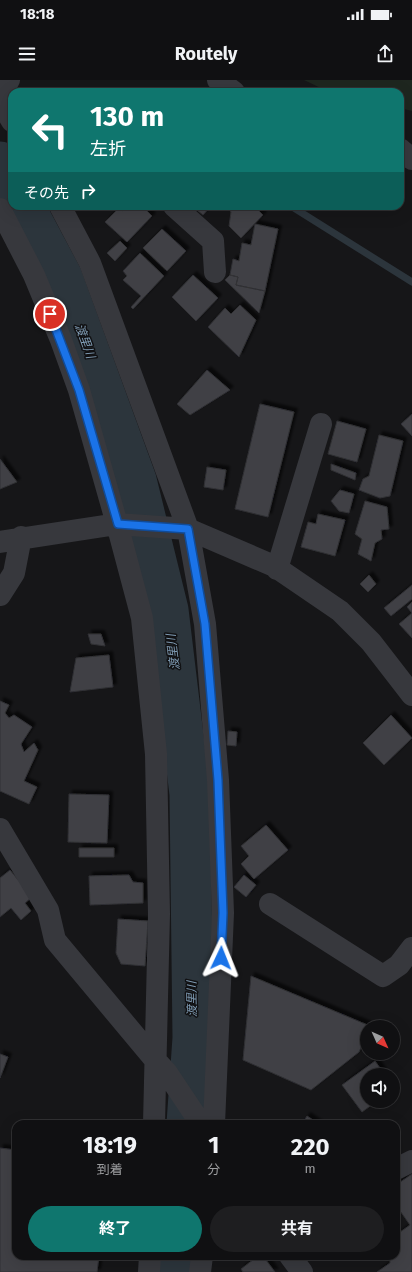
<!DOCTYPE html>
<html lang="ja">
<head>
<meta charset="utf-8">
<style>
	:root { --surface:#101012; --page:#1e1e20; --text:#f1f3f6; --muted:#9c9d9f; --line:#303032; --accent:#0f766e }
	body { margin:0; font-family:"Fira Sans","Noto Sans JP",sans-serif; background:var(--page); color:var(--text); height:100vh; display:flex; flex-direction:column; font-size:15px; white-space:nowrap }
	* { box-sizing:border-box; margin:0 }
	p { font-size:13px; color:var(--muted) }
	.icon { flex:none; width:22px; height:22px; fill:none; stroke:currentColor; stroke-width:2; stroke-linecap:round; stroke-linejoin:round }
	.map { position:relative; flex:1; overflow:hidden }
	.side { position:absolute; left:12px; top:1040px; width:388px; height:140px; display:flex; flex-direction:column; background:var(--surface); border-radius:12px; box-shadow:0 4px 16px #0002,0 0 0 1px var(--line) }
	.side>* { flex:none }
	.top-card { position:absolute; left:8px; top:8px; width:396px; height:122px; border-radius:12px; box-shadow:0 4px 16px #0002,0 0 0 1px var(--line); background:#0f766e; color:#fff; overflow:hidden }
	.needle { width:26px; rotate:135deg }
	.fabs { position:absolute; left:360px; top:940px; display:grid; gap:8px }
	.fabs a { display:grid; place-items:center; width:40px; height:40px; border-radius:50%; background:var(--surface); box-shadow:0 4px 16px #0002,0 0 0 1px var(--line); font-size:20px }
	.pin { position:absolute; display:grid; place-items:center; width:34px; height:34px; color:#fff; margin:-17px; border:2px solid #fff; border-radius:50%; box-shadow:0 1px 4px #0007 }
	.me { position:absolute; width:44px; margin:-22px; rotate:2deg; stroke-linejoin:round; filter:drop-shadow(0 0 3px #0008) }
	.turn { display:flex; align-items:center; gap:14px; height:84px; padding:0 16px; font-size:18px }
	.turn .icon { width:52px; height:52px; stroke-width:2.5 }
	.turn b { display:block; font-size:28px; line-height:34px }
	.then { display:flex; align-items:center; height:38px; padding:0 16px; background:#0003; gap:8px; font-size:15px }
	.eta { display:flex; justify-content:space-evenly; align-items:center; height:68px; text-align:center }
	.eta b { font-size:24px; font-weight:700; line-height:28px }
	.cta { display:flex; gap:8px; margin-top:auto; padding:8px 16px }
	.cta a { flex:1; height:46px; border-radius:24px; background:var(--accent); color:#fff; font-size:16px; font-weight:700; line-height:46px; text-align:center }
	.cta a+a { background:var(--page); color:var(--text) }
	.status { display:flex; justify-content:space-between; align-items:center; height:28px; padding:0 20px; background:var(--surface); direction:ltr }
	.status svg { height:11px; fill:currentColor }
	header { display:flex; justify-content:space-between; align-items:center; height:52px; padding:0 16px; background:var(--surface); font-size:18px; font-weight:700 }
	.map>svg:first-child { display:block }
	.green { fill:#1e261f }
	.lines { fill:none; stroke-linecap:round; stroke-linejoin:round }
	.stream { stroke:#2c353c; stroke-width:7 }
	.river { stroke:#2c353c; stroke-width:41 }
	.building { fill:#404145; stroke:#303034; filter:url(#shadow) }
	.minor { stroke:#37383d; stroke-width:22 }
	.route-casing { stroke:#114b97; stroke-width:10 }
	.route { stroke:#1a73e8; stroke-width:7 }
	.labels { text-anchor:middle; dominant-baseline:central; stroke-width:3; stroke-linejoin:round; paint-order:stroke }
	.water-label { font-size:12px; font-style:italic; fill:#7f9bb3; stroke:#111113 }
</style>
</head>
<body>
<div class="status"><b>18:18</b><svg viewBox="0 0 49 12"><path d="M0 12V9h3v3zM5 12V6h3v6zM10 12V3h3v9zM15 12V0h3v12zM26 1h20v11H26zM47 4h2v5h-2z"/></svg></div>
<header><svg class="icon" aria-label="menu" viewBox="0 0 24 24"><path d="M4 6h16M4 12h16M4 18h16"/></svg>Routely<svg class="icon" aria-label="share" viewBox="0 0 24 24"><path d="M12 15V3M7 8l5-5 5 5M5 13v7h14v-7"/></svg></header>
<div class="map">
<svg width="412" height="1192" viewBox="0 0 412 1192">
	<defs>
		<filter id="shadow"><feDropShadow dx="3.5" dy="-3.5" stdDeviation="1" flood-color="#0009"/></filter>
	</defs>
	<rect width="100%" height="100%" fill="#161618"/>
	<path class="green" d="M304,0h108v31l-12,-3v-16h-71z"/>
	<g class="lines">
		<path class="stream" d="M294,128l118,74"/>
		<path class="river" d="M0,82l12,22
			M24,126l38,71 74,203 32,130 22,184 3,244 -6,86
			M176,1192l1,-16"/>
	</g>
	<path class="building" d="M128,126h14l10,10 -25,26 -22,-20 14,-14 3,3z
		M192,126h19l-8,9z
		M227,126h27l9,9 -22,23 -12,-12 2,-14z
		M255,144l23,5 -13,62 -29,-6 2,-8 -8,-2 3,-16 6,2 3,-18 9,2z
		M162,149l24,22 -19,20 -24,-23z
		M120,161l7,7 -12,13 -8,-8z
		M140,173l24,23 -31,33 -2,-2 10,-11 -18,-16 4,-4 -4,-5z
		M193,195l25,23 -22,23 -24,-24z
		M230,195l8,2 -2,8 29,6 -6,22 -34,-33z
		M240,225l16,15 -17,37 -31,-30 17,-19 6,6z
		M207,290l23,20 -40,25 -13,-11z
		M260,324l34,8 -26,105 -33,-8z
		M412,334v22l-11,-12z
		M337,341l29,8 -9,33 -29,-8z
		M379,355l24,6 -13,55 -10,2 -21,-8 4,-11 6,-3z
		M0,379l17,23 -17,7z
		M331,384l25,9 -1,7 -24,-10z
		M207,387l19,3 -3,20 -19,-3z
		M340,410l14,4 -5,19 -10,-2 -8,-10z
		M365,421l22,6 2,22 -8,1 1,9 -7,4 -4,18 -13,-7 4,-15 -7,-5z
		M318,434l27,6 -10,36 -34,-9 7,-25 8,2z
		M369,495l7,9 -8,8 -8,-8z
		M412,505v14l-21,17 -7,-8z
		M412,522v36l-13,-14 13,-11 -5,-6z
		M88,554h13l4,12 -14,-2z
		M109,575l4,32 -43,5 6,-34z
		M0,621l9,4 -4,8 4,5 5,-3 18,12 -11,17 3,8 10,-9 4,7 -14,31 13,6 -8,17 -29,-13z
		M391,635l21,23 -28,27 -21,-22z
		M228,651l9,1 -1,14 -9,-1z
		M69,714l40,1 -2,48 -39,-1z
		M266,745l22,25 -34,29 -13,-15 8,-8 -8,-10z
		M79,768h35v9h-35z
		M10,790l22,27 -7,6 6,8 -10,9 -10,-12 -11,9v-39z
		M129,795l4,7 10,1v20l-53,2 -1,-29z
		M244,795l12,10 -10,12 -12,-10z
		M118,839l30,2 -3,45 -24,-2 -5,-11z
		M251,896l119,50 -3,1v6l-8,19 -48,38 -68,-30z
		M0,974l8,3 -8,21z
		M375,981l10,14h-18v26h10l-15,11 -20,-27z
		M307,1036l12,8h-17z
		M0,1068l16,2v106h83l-2,16h-97z
		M412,1094v98h-35l13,-9v-7h6v-21l14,-10 -14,-20v-20z
		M258,1176h5l12,16h-32l-2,-3z"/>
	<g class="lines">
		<path class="minor" d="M218,0l16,12
			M0,13l9,-13
			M0,21l12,20
			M400,69l12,10
			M60,126l30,57 98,266 17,95 13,156 5,133 -9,211
			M174,126l39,35 2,31
			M0,129l34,66 27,65 18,50 38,134 25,94 14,136 3,160 -5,210
			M0,462l117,-18 71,5 86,37 66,45 31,31 41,53
			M277,489l44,-145
			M0,515l14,-22 7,-36
			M0,749l48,81 7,30 101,121 11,12 34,51
			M270,824l113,72 16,-11 13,-17
			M396,1089l16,-8
			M290,1176l12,16
			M149,1192l1,-16
			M200,1192l2,-16"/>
	</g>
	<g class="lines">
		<defs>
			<path id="route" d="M50,234l29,76 39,134 70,5 17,95 13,156 5,133 -2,45"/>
		</defs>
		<use href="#route" class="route-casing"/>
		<use href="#route" class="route"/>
	</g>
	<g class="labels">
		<g class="water-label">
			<text transform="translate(85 261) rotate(70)">渡里川</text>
			<text transform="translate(173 572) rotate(-97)">渡里川</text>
			<text transform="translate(192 919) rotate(-91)">渡里川</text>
		</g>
	</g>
</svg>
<div class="fabs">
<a><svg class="needle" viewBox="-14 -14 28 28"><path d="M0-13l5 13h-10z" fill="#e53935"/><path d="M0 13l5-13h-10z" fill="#9c9d9f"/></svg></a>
<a><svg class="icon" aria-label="sound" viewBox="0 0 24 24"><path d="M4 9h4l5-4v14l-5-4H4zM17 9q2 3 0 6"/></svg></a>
</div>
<div class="pin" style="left:50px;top:234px;background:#d93025"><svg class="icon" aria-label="arrive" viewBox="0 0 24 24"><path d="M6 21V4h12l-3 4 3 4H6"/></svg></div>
<svg class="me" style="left:221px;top:878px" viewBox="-20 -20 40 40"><path d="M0-17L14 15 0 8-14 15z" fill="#1a73e8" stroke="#fff" stroke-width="4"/></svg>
<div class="top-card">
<div class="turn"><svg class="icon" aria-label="left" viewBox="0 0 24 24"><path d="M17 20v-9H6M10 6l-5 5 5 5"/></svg><div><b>130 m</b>左折</div></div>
<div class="then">その先<svg class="icon" aria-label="right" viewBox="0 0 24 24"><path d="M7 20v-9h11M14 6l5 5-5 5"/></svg></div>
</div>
<section class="side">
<div class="eta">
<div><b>18:19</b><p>到着</p></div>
<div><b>1</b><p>分</p></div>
<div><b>220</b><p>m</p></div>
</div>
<div class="cta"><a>終了</a><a>共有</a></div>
</section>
</div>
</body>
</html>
